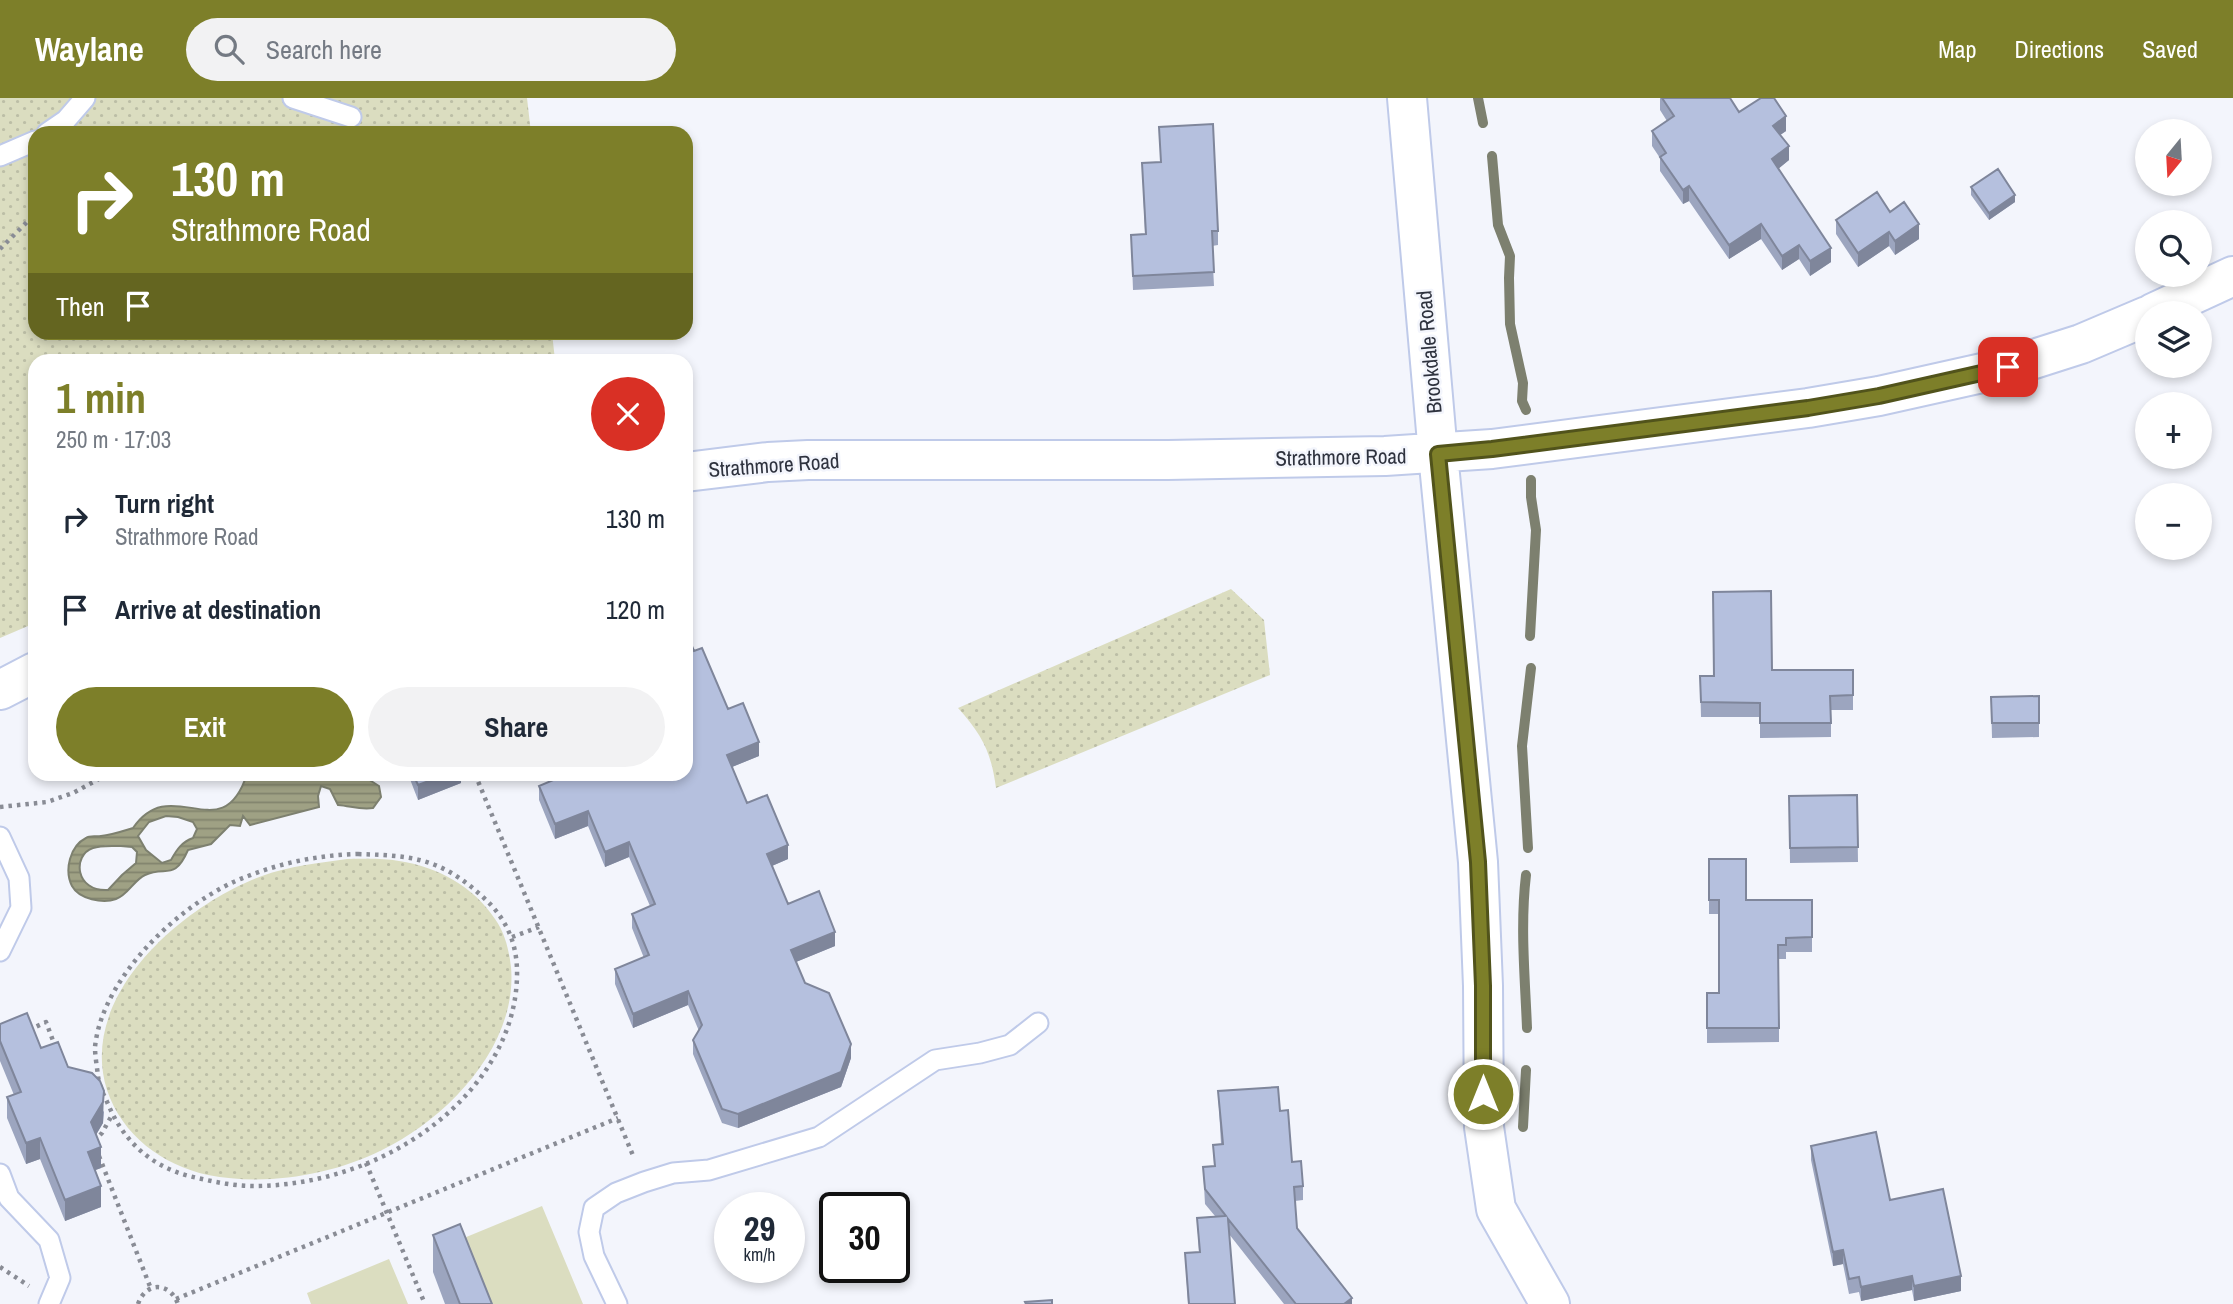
<!DOCTYPE html>
<html lang="en">
<head>
<meta charset="utf-8">
<style>
	:root { --surface:#fff; --page:#f2f2f3; --text:#1f2937; --muted:#747a83; --accent:#7d7f29 }
	body { margin:0; font-family:"Archivo Narrow",sans-serif; background:var(--page); color:var(--text); height:100vh; display:flex; flex-direction:column; font-size:26px; white-space:nowrap }
	* { box-sizing:border-box; margin:0 }
	p { font-size:23px; color:var(--muted) }
	.icon { flex:none; width:38px; height:38px; fill:none; stroke:currentColor; stroke-width:2; stroke-linecap:round; stroke-linejoin:round }
	.map { position:relative; flex:1; overflow:hidden }
	.drawer { position:absolute; left:28px; top:256px; width:665px; height:427px; display:flex; flex-direction:column; background:var(--surface); border-radius:21px; box-shadow:0 4px 10px #0003 }
	.drawer>* { flex:none }
	.hud { position:absolute; left:28px; top:28px; width:665px; height:214px; border-radius:21px; box-shadow:0 4px 10px #0003; background:#7d7f29; color:#fff; overflow:hidden }
	.needle { width:46px; rotate:198deg }
	.controls { position:absolute; left:2135px; top:21px; display:grid; gap:14px }
	.controls a { display:grid; place-items:center; width:77px; height:77px; border-radius:50%; background:var(--surface); box-shadow:0 4px 10px #0003; font-size:35px }
	.speed { position:absolute; left:714px; top:1094px; display:flex; gap:14px; font-size:35px; font-weight:700; text-align:center }
	.speed>* { display:grid; place-content:center; width:91px; height:91px; border-radius:50%; background:var(--surface); box-shadow:0 4px 10px #0003; line-height:1 }
	.speed small { font-size:18px; font-weight:400 }
	.speed .limit { border:4px solid #111; border-radius:10px; background:#fff; color:#111 }
	.pin { position:absolute; display:grid; place-items:center; width:60px; height:60px; color:#fff; margin:-30px; border-radius:14px; box-shadow:0 4px 10px #0006 }
	.me { position:absolute; width:77px; margin:-38px; rotate:0deg; stroke-linejoin:round; filter:drop-shadow(0 0 5px #0008) }
	.turn { display:flex; align-items:center; gap:24px; height:147px; padding:0 28px; font-size:32px }
	.turn .icon { width:91px; height:91px; stroke-width:2.5 }
	.turn b { display:block; font-size:49px; line-height:60px }
	.then { display:flex; align-items:center; height:66px; padding:0 28px; background:#0003; gap:14px; font-size:26px }
	.round { display:grid; place-items:center; flex:none; width:74px; height:74px; border-radius:37px; background:var(--page) }
	.head { display:flex; align-items:center; justify-content:space-between; height:119px; padding:0 28px }
	h1 { font-size:42px; font-weight:800; line-height:52px; color:var(--accent) }
	.button { display:flex; gap:14px; margin-top:auto; padding:14px 28px }
	.button a { flex:1; height:80px; border-radius:42px; background:var(--accent); color:#fff; font-size:28px; font-weight:800; line-height:80px; text-align:center }
	.button a+a { background:var(--page); color:var(--text) }
	ul { padding:0; list-style:none }
	li { display:flex; align-items:center; gap:21px; height:91px; padding:0 28px }
	li div { flex:1 }
	li b { display:block; font-size:26px }
	li em { font-style:normal }
	header { display:flex; align-items:center; gap:42px; box-sizing:border-box; height:98px; padding:0 35px; background:var(--accent); color:#fff }
	header strong { font-size:33px }
	nav { display:flex; gap:38px; margin-inline-start:auto; font-size:24px }
	.search { width:490px; height:63px; background:var(--page); display:flex; align-items:center; gap:18px; box-sizing:border-box; padding:0 24px; border-radius:38px; color:var(--muted); font-size:26px }
	.map>svg:first-child { display:block }
	.green { fill:url(#green-dots) }
	.pitch { fill:#dbddc0 }
	.water { fill:url(#water-rules); stroke:#7d806f; stroke-width:2; fill-rule:evenodd }
	.lines { fill:none; stroke-linecap:round; stroke-linejoin:round }
	.stream { stroke:#7d806f; stroke-width:10 }
	.lane-casing { stroke:#bfcae9; stroke-width:23 }
	.street-casing { stroke:#bfcae9; stroke-width:42 }
	.path { stroke:#898c95; stroke-width:4.5; stroke-dasharray:3.5 5; stroke-linecap:butt }
	.lane { stroke:#fff; stroke-width:19 }
	.street { stroke:#fff; stroke-width:38 }
	.wall { fill:#9ca5bf }
	.shaded-wall { fill:#7f869b }
	.building { fill:#b5c0de; stroke:#7f869b; stroke-width:2 }
	.route-casing { stroke:#51531b; stroke-width:18 }
	.route { stroke:#7d7f29; stroke-width:12 }
	.labels { text-anchor:middle; dominant-baseline:central; stroke-width:5; stroke-linejoin:round; paint-order:stroke }
	.street-label { font-size:21px; fill:#2e323e; stroke:#f3f5fc }
</style>
</head>
<body>
<header>
<strong>Waylane</strong>
<div class="search"><svg class="icon" aria-label="search" viewBox="0 0 24 24"><circle cx="10" cy="10" r="6"/><path d="M15 15l6 6"/></svg>Search here</div>
<nav><a>Map</a><a>Directions</a><a>Saved</a></nav>
</header>
<div class="map">
<svg width="2233" height="1206" viewBox="0 0 2233 1206">
	<defs>
		<pattern id="green-dots" width="8" height="8" patternUnits="userSpaceOnUse" patternTransform="scale(1.75)"><rect width="8" height="8" fill="#dbddc0"/><path d="M2 2h.1M6 6h.1" fill="none" stroke="#bcbea6" stroke-width="1.8" stroke-linecap="round"/></pattern>
		<pattern id="water-rules" width="6" height="5" patternUnits="userSpaceOnUse" patternTransform="scale(1.75)"><rect width="6" height="5" fill="#9fa184"/><path d="M0 2.5h6" fill="none" stroke="#82846d"/></pattern>
	</defs>
	<rect width="100%" height="100%" fill="#f3f5fc"/>
	<path class="green" d="M0,0h527l4,35h-496v199l517,1 3,27h-520v263l-35,15z
		M1231,491l33,31 6,55 -274,113c-5,-37 -14,-53 -38,-80z
		M347,761c17,0 35,-1 52,2 39,6 74,25 96,58 10,14 14,31 16,48 7,78 -63,151 -129,183 -52,26 -118,36 -174,25 -46,-10 -86,-40 -101,-85 -30,-94 76,-185 155,-214 27,-10 57,-13 85,-17z"/>
	<path class="pitch" d="M542,1108l41,98h-98l-26,-64z
		M389,1161l19,45h-97l-4,-11z"/>
	<path class="water" d="M247,676h31l12,4 12,-4h66v5l11,7 2,11 -8,11c-13,2 -22,-2 -35,-3l-8,-16 -9,-3 -3,10 1,11 -69,18 -7,-9 -3,10 -10,-1 -19,19 -23,6c-14,32 -22,15 -43,25 -11,5 -17,20 -29,24 -13,5 -37,0 -44,-13 -8,-16 -2,-40 14,-48 4,-3 10,-1 15,-2 11,-1 22,-5 32,-8 39,-57 89,23 114,-54zM166,718l12,1 15,5 4,7 -4,9c-11,4 -16,11 -22,22l-9,3 -16,-13 -8,-14 11,-14zM121,748l11,1 5,5 -1,11 -14,12 -14,15c-33,2 -36,-35 -15,-42 8,-3 20,-2 28,-2z"/>
	<g class="lines">
		<path class="stream" d="M1478,0l5,25
			M1492,58l6,69 12,31 -1,22 1,46 13,59 -1,18 4,9
			M1530,538l6,-106 -5,-33v-17
			M1528,750l-6,-102 9,-78
			M1526,777c-6,51 -1,102 1,153
			M1523,1029l3,-57"/>
		<defs>
			<path id="lane" d="M293,0l58,19
				M47,35l19,-13 19,-22
				M0,58l35,-15
				M0,739l19,41 2,30 -21,43
				M0,1076l9,24 40,42 11,38 -11,26
				M617,1206l-23,-48 -5,-24 5,-24 22,-15 28,-11 29,-9 36,-3 110,-33 116,-77 45,-7 30,-8 28,-22"/>
			<path id="street" d="M1407,0l31,356 40,408 5,124 1,141 12,82 54,95
				M2153,215l80,-37
				M686,374l82,-10 40,-2h360l217,-4 107,-7 316,-41 71,-12 130,-29 72,-23 66,-28
				M0,592l35,-18"/>
		</defs>
		<use href="#lane" class="lane-casing"/>
		<use href="#street" class="street-casing"/>
		<path class="path" d="M0,151l35,-35
			M475,676l159,384
			M0,709l47,-5 26,-9 35,-19
			M358,756c26,1 52,1 77,11 18,7 34,19 49,33 23,21 34,47 33,79 -2,75 -56,137 -120,172 -43,24 -95,37 -143,37 -22,0 -44,-5 -65,-10 -39,-10 -66,-36 -81,-72 -4,-9 -9,-18 -10,-28 -1,-9 -3,-20 -3,-29 7,-71 89,-148 153,-171 36,-14 72,-21 110,-22z
			M512,839l27,-10
			M29,932l17,-8 9,24
			M94,1043l8,-8 10,-18
			M99,1058l52,133
			M366,1065l59,141
			M0,1169l29,19
			M176,1201l442,-181
			M138,1206c8,-23 32,-22 40,0"/>
		<use href="#lane" class="lane"/>
		<use href="#street" class="street"/>
	</g>
	<path class="wall" d="M1660,0h70l9,14 47,19 -6,4 9,25 -11,9 53,93 -21,14 -11,-17 -17,11 -21,-31 -32,20 -40,-58 -6,3 -23,-33v-13l-8,-12v-15l15,-10 -7,-11z
		M1159,29l59,104v14l-6,1 2,40 -81,4 -2,-55 14,-1 -3,-71 19,-1z
		M1971,89l44,15 -26,18 -18,-25z
		M1890,114l29,27 -24,16 -6,-9 -31,21 -22,-33v-14z
		M694,553l34,58 31,47 -27,11 15,36 41,56 -16,7 16,38 47,42 -39,16 9,21 46,75 -10,29 -103,41 -16,-5 -29,-69v-14l6,-9 -11,-26 -55,23 -18,-44v-15l29,-11 -12,-30v-14l18,-8 -21,-49 -24,10 -17,-41 -33,13 -16,-39v-14l19,-8 -2,-4h130z
		M1772,572h81v40h-22v27l-71,1v-21h-59l-1,-41z
		M2039,598v41l-47,1 -1,-41z
		M408,676h53v9l-43,17z
		M1857,697l1,67 -68,1 -1,-67z
		M1709,761l37,41h66v52h-26v7h-7v83l-72,1v-50h12v-79h-10z
		M0,926l41,24 27,19 36,45 -1,11 -7,12 5,33 -6,2 6,37 -36,14 -25,-62 -14,5 -19,-46v-21l7,-2 -14,-34z
		M1218,993l62,20 12,51 11,24v14l-8,1 2,27 55,76h-68l-55,-70 6,70h-47l-3,-51 14,-1 -2,-34 18,-2 -10,-12 -2,-37 11,-1 -1,-21 8,-1z
		M1811,1048l79,54 71,91 -47,10 -2,-11 -51,11 -2,-9 -10,2 -6,-30 -10,2 -22,-106z
		M433,1137l59,69h-47l-12,-32z"/>
	<path class="shaded-wall" d="M1786,18v15l-13,9v-14z
		M1789,48v14l-17,14v-15z
		M1689,88v15l-6,3v-14z
		M2015,97v7l-26,18v-7z
		M1761,126v15l-32,20v-14z
		M1919,126v15l-24,16v-14z
		M1889,134v14l-31,21v-14z
		M1799,147v14l-17,11v-14z
		M1831,150v14l-21,14v-15z
		M759,644v14l-32,13v-14z
		M448,676h13v9l-43,17v-15z
		M588,713v15l-33,13v-15z
		M629,744v15l-24,10v-15z
		M788,747v14l-21,9v-14z
		M835,834v14l-44,18v-14z
		M688,893v14l-55,23v-14z
		M851,946v14l-10,29 -103,41v-14z
		M104,993l-1,32 -12,20v-21z
		M40,1040v21l-14,5v-21z
		M101,1049v21l-13,5v-21z
		M101,1088v21l-36,14v-21z
		M1843,1152v14l-10,2v-14z
		M1912,1178v14l-51,11v-14z
		M1961,1178v15l-47,10v-15z
		M1352,1200v6h-8z"/>
	<path class="building" d="M1662,0h68l9,14 22,-14h13l12,18 -13,10 16,20 -17,13 59,89 -21,13 -11,-16 -17,11 -21,-32 -32,21 -40,-59 -6,4 -23,-33 6,-4 -14,-22 22,-15z
		M1213,26l5,107h-6l2,41 -81,4 -2,-41 15,-1 -4,-71 19,-1 -2,-35z
		M1998,71l17,26 -26,18 -18,-26z
		M1877,94l13,20 14,-10 15,22 -24,17 -6,-9 -31,21 -22,-33z
		M1771,493l1,79h81v25l-23,1 1,27h-71v-20l-59,-1 -1,-26h14l-1,-84z
		M686,534l8,19 8,-3 26,61 15,-6 16,39 -32,13 20,48 20,-8 21,50 -21,9 21,50 31,-13 16,41 -44,18 14,33 24,10 22,51 -10,28 -103,42 -16,-5 -29,-69 9,-15 -14,-34 -55,23 -18,-45 34,-14 -17,-41 23,-10 -26,-62 -24,10 -17,-41 -33,13 -16,-38 24,-10 -2,-2h125z
		M2039,598v27h-47l-1,-26z
		M413,676h35l-30,11z
		M1857,697l1,52 -68,1 -1,-52z
		M1709,761h37v41h66v37l-26,1v7h-8l1,83h-72v-35h12v-93h-10z
		M27,915l14,35 17,-6 10,25 24,6 8,8 4,10 -1,11 -12,20 10,25 -13,5 13,34 -36,14 -25,-62 -14,5 -19,-46 14,-5 -21,-51v-17z
		M1278,989l2,24 8,-1 4,52 9,-1 2,25 -9,1 3,41 55,70 -8,6h-48l-68,-85 7,85h-46l-4,-51 15,-1 -3,-34 29,-2 -21,-27 -2,-22 12,-1 -2,-21 10,-1 -5,-53z
		M1876,1034l14,68 53,-11 18,87 -47,10 -2,-10 -51,11 -2,-10 -10,2 -6,-29 -10,2 -22,-106z
		M460,1126l32,80h-32l-27,-69z
		M1052,1202v4h-26l-1,-2z"/>
	<g class="lines">
		<defs>
			<path id="route" d="M1483,996v-108l-5,-124 -40,-408 54,-5 316,-41 71,-12 129,-29"/>
		</defs>
		<use href="#route" class="route-casing"/>
		<use href="#route" class="route"/>
	</g>
	<g class="labels">
		<g class="street-label">
			<text transform="translate(1429 254) rotate(-95)">Brookdale Road</text>
			<text transform="translate(1341 359) rotate(-1)">Strathmore Road</text>
			<text transform="translate(774 367) rotate(-4)">Strathmore Road</text>
		</g>
	</g>
</svg>
<div class="controls">
<a><svg class="needle" viewBox="-14 -14 28 28"><path d="M0-13l5 13h-10z" fill="#e53935"/><path d="M0 13l5-13h-10z" fill="#747a83"/></svg></a>
<a><svg class="icon" aria-label="search" viewBox="0 0 24 24"><circle cx="10" cy="10" r="6"/><path d="M15 15l6 6"/></svg></a>
<a><svg class="icon" aria-label="layers" viewBox="0 0 24 24"><path d="M12 4l9 5-9 5-9-5zM3 14l9 5 9-5"/></svg></a>
<a>+</a>
<a>−</a>
</div>
<div class="speed"><div>29<small>km/h</small></div><div class="limit">30</div></div>
<div class="pin" style="left:2008px;top:269px;background:#d93025"><svg class="icon" aria-label="arrive" viewBox="0 0 24 24"><path d="M6 21V4h12l-3 4 3 4H6"/></svg></div>
<svg class="me" style="left:1483px;top:996px" viewBox="-20 -20 40 40"><circle r="17" fill="#7d7f29" stroke="#fff" stroke-width="3"/><path d="M0-11L8 9 0 5-8 9z" fill="#fff"/></svg>
<div class="hud">
<div class="turn"><svg class="icon" aria-label="right" viewBox="0 0 24 24"><path d="M7 20v-9h11M14 6l5 5-5 5"/></svg><div><b>130 m</b>Strathmore Road</div></div>
<div class="then">Then<svg class="icon" aria-label="arrive" viewBox="0 0 24 24"><path d="M6 21V4h12l-3 4 3 4H6"/></svg></div>
</div>
<section class="drawer">
<div class="head"><div><h1>1 min</h1><p>250 m · 17:03</p></div><a class="round" style="background:#d93025;color:#fff"><svg class="icon" aria-label="close" viewBox="0 0 24 24"><path d="M6 6l12 12M18 6L6 18"/></svg></a></div>
<ul>
<li><svg class="icon" aria-label="right" viewBox="0 0 24 24"><path d="M7 20v-9h11M14 6l5 5-5 5"/></svg><div><b>Turn right</b><p>Strathmore Road</p></div><em>130 m</em></li>
<li><svg class="icon" aria-label="arrive" viewBox="0 0 24 24"><path d="M6 21V4h12l-3 4 3 4H6"/></svg><div><b>Arrive at destination</b></div><em>120 m</em></li>
</ul>
<div class="button"><a>Exit</a><a>Share</a></div>
</section>
</div>
</body>
</html>
